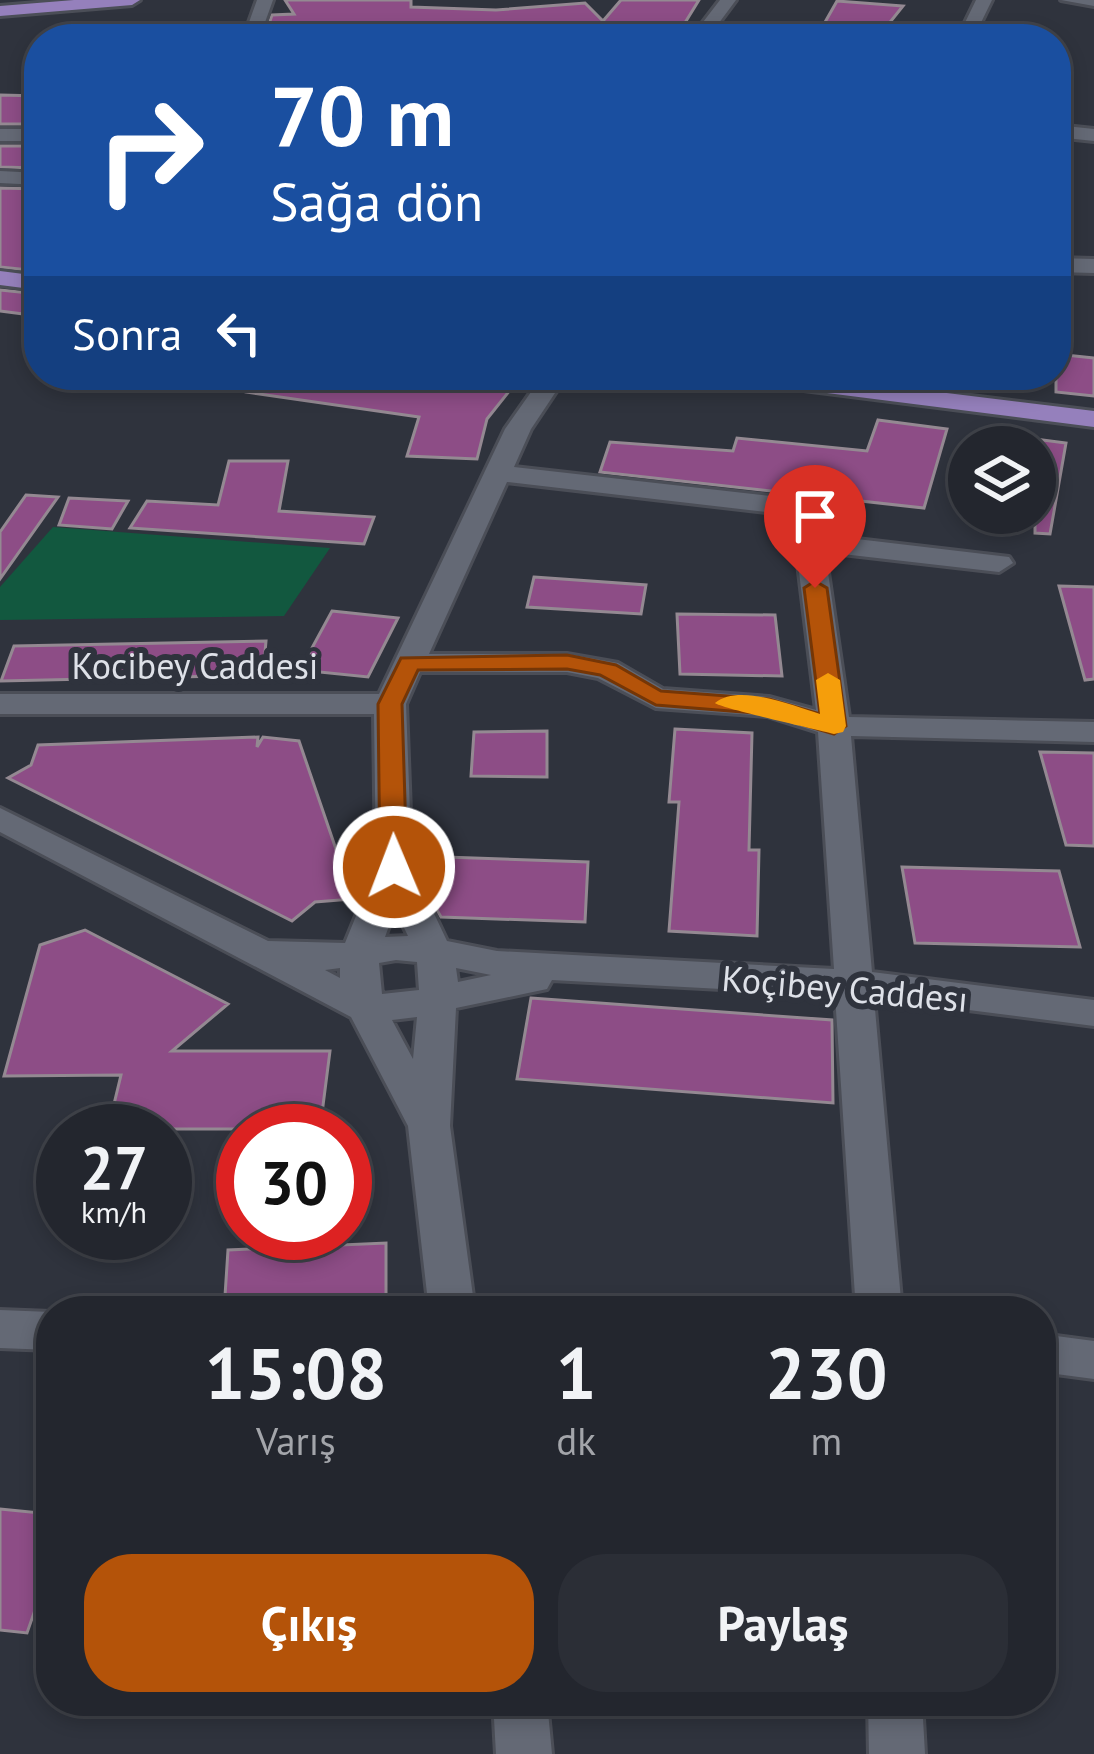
<!DOCTYPE html>
<html lang="tr">
<head>
<meta charset="utf-8">
<style>
	:root { --surface:#23262e; --page:#2b2e36; --text:#f1f3f6; --muted:#a3a5aa; --line:#40434a; --accent:#b45309 }
	body { margin:0; font-family:"PT Sans",sans-serif; background:var(--page); color:var(--text); height:100vh; display:flex; flex-direction:column; font-size:45px; white-space:nowrap }
	* { box-sizing:border-box; margin:0 }
	p { font-size:39px; color:var(--muted) }
	.icon { flex:none; width:66px; height:66px; fill:none; stroke:currentColor; stroke-width:2; stroke-linecap:round; stroke-linejoin:round }
	.map { position:relative; flex:1; overflow:hidden }
	.details { position:absolute; left:36px; top:1296px; width:1020px; height:420px; display:flex; flex-direction:column; background:var(--surface); border-radius:48px; box-shadow:0 6px 18px #0003,0 0 0 3px var(--line) }
	.details>* { flex:none }
	.guide { position:absolute; left:24px; top:24px; width:1047px; height:366px; border-radius:48px; box-shadow:0 6px 18px #0003,0 0 0 3px var(--line); background:#1a4fa0; color:#fff; overflow:hidden }
	.tools { position:absolute; left:948px; top:426px; display:grid; gap:24px }
	.tools a { display:grid; place-items:center; width:108px; height:108px; border-radius:50%; background:var(--surface); box-shadow:0 6px 18px #0003,0 0 0 3px var(--line); font-size:60px }
	.speed { position:absolute; left:36px; top:1104px; display:flex; gap:24px; font-size:60px; font-weight:700; text-align:center }
	.speed>* { display:grid; place-content:center; width:156px; height:156px; border-radius:50%; background:var(--surface); box-shadow:0 6px 18px #0003,0 0 0 3px var(--line); line-height:1 }
	.speed small { font-size:30px; font-weight:400 }
	.speed .limit { border:18px solid #d22; background:#fff; color:#111 }
	.pin { position:absolute; display:grid; place-items:center; width:102px; height:102px; color:#fff; margin:-123px -51px; border-radius:50% 50% 50% 0; rotate:-45deg; box-shadow:0 0 12px #0007 }
	.pin .icon { rotate:45deg }
	.me { position:absolute; width:132px; margin:-66px; rotate:359deg; stroke-linejoin:round; filter:drop-shadow(0 0 9px #0008) }
	.turn { display:flex; align-items:center; gap:42px; height:252px; padding:0 48px; font-size:54px }
	.turn .icon { width:156px; height:156px; stroke-width:2.5 }
	.turn b { display:block; font-size:84px; line-height:102px }
	.then { display:flex; align-items:center; height:114px; padding:0 48px; background:#0003; gap:24px; font-size:45px }
	.eta { display:flex; justify-content:space-evenly; align-items:center; height:204px; text-align:center }
	.eta b { font-size:72px; font-weight:800; line-height:84px }
	.primary-button { display:flex; gap:24px; margin-top:auto; padding:24px 48px }
	.primary-button a { flex:1; height:138px; border-radius:48px; background:var(--accent); color:#fff; font-size:48px; font-weight:800; line-height:138px; text-align:center }
	.primary-button a+a { background:var(--page); color:var(--text) }
	.map>svg:first-child { display:block }
	.green { fill:#12583f }
	.building { fill:#8d4d86; stroke:#948992; stroke-width:3 }
	.lines { fill:none; stroke-linecap:round; stroke-linejoin:round }
	.minor-casing { stroke:#4b4e57; stroke-width:6 }
	.major-casing { stroke:#4b4e57; stroke-width:6 }
	.minor { fill:#646975; fill-rule:evenodd }
	.major { fill:#9580bc; fill-rule:evenodd }
	.route { fill:#b45309; stroke:#753606; stroke-width:3 }
	.slow { fill:#f59e0b }
	.labels { text-anchor:middle; dominant-baseline:central; stroke-width:12; stroke-linejoin:round; paint-order:stroke }
	.street-label { font-size:36px; fill:#dee1e8; stroke:#2f333d }
</style>
</head>
<body>
<div class="map">
<svg width="1094" height="1754" viewBox="0 0 1094 1754">
	<rect width="100%" height="100%" fill="#2f333d"/>
	<path class="green" d="M53,527l277,21 -46,68 -284,4v-33z"/>
	<path class="building" d="M285,0h126v7l85,3 89,-7 18,18 18,-21h78l-24,39h-411l8,-24 22,-1z
		M837,1l66,5 -24,30 -59,-5z
		M0,95l39,1v28h-39z
		M0,146h39v22l-39,-1z
		M0,188l39,1v82l-39,-4z
		M0,290l39,4v22l-39,-5z
		M1056,354l38,4v38l-38,-4z
		M247,375h233l38,5 -31,39 -10,40 -70,-3 12,-39 -173,-25z
		M878,420l69,9 -23,79 -324,-36 10,-30 123,9 4,-13 130,13z
		M1035,439l31,4 -16,91 -15,-1z
		M229,461h59l-9,50 95,6 -10,27 -234,-16 17,-27 71,4z
		M26,495l32,2 -58,82v-47z
		M69,498l59,3 -16,28 -53,-4z
		M534,577l112,8 -5,29 -114,-7z
		M1059,586l35,1v92l-9,1z
		M332,611l66,7 -30,59 -68,-7z
		M677,614l98,1 7,61 -102,-2z
		M266,641l-3,34 -262,6 13,-35z
		M675,729l77,4 -3,117h10l-2,86 -88,-5 10,-129h-10z
		M547,731v46l-76,-1 3,-44z
		M258,737l-1,10 6,-10 36,4 54,158 -38,3 -23,19 -284,-143 23,-13 7,-20z
		M1040,752l54,1v93l-28,-1z
		M445,857l143,5 -3,60 -144,-5 -4,-7z
		M902,867l157,4 21,76 -165,-4z
		M85,930l143,74 -56,47h158l-10,78h-212l13,-54 -117,1 36,-131z
		M531,998l301,22 1,83 -316,-24z
		M386,1243v68h-162l4,-61z
		M0,1509l51,5v50l-24,69 -27,-3z"/>
	<g class="lines">
		<defs>
			<path id="minor" d="M257,0h16l-14,39h-16z
				M720,0h16l-29,39h-17z
				M976,0h16l-19,39h-16z
				M1061,0h33v6z
				M1056,125l38,4v12l-38,-4z
				M0,129h39v12h-39z
				M0,171l39,2v12l-39,-2z
				M1056,258l38,1v14l-38,-1z
				M543,375h24l-36,54 -17,38 291,33 14,8 4,27 186,22 4,6 -14,9 -174,-20 24,165 245,5v20l-243,-6 21,236 222,28v26l-220,-28 28,313h-46l-21,-316 -283,-15 -5,9 -91,19 -6,118 25,185h-46l-21,-185 -57,-109 -351,-185v-24l268,133 77,2 31,-76 -2,-153h-374v-20h379l126,-265zM507,482l285,33 24,195 -47,-13 -106,-8 -45,-26 -51,-9h-138zM420,672h147l31,6 58,30 111,8 51,16 16,237 -337,-18 -50,-10 -35,-74 -6,-163zM395,909l13,27 -23,1zM396,960l21,2 2,28 -37,4 -3,-31zM340,968v10l-15,-8zM456,968l35,7 -33,7zM417,1017l-4,42 -21,-39z
				M837,375h24l-6,10h-18z
				M0,1310l51,2v38l-51,-2z
				M1041,1334l53,7v38l-53,-7z
				M493,1701h54l5,53h-56z
				M868,1701h54l3,53h-56z"/>
			<path id="major" d="M74,0h66l-8,5 -132,11v-10z
				M0,271l39,5v14l-39,-5z
				M729,375h71l294,36v16l-353,-45z"/>
		</defs>
		<use href="#minor" class="minor-casing"/>
		<use href="#major" class="major-casing"/>
		<use href="#minor" class="minor"/>
		<use href="#major" class="major"/>
	</g>
	<path class="route" d="M815,581l12,7 19,138 -12,8 -67,-20 -111,-9 -56,-30 -33,-6 -149,1 -16,34 5,163 -4,6h-19l-4,-6 -2,-163 23,-46 166,-3 49,10 45,26 108,8 51,15 -16,-126z"/>
	<path class="slow" d="M828,673l12,7 6,46 -3,6 -9,2c-18,-5 -114,-26 -119,-31 24,-20 78,3 105,11l-4,-34z"/>
	<g class="labels">
		<g class="street-label">
			<text x="195" y="665">Kocibey Caddesi</text>
			<text transform="translate(845 988) rotate(5)">Koçibey Caddesı</text>
		</g>
	</g>
</svg>
<div class="tools">
<a><svg class="icon" aria-label="layers" viewBox="0 0 24 24"><path d="M12 4l9 5-9 5-9-5zM3 14l9 5 9-5"/></svg></a>
</div>
<div class="speed"><div>27<small>km/h</small></div><div class="limit">30</div></div>
<div class="pin" style="left:815px;top:588px;background:#d93025"><svg class="icon" aria-label="arrive" viewBox="0 0 24 24"><path d="M6 21V4h12l-3 4 3 4H6"/></svg></div>
<svg class="me" style="left:394px;top:867px" viewBox="-20 -20 40 40"><circle r="17" fill="#b45309" stroke="#fff" stroke-width="3"/><path d="M0-11L8 9 0 5-8 9z" fill="#fff"/></svg>
<div class="guide">
<div class="turn"><svg class="icon" aria-label="right" viewBox="0 0 24 24"><path d="M7 20v-9h11M14 6l5 5-5 5"/></svg><div><b>70 m</b>Sağa dön</div></div>
<div class="then">Sonra<svg class="icon" aria-label="left" viewBox="0 0 24 24"><path d="M17 20v-9H6M10 6l-5 5 5 5"/></svg></div>
</div>
<section class="details">
<div class="eta">
<div><b>15:08</b><p>Varış</p></div>
<div><b>1</b><p>dk</p></div>
<div><b>230</b><p>m</p></div>
</div>
<div class="primary-button"><a>Çıkış</a><a>Paylaş</a></div>
</section>
</div>
</body>
</html>
